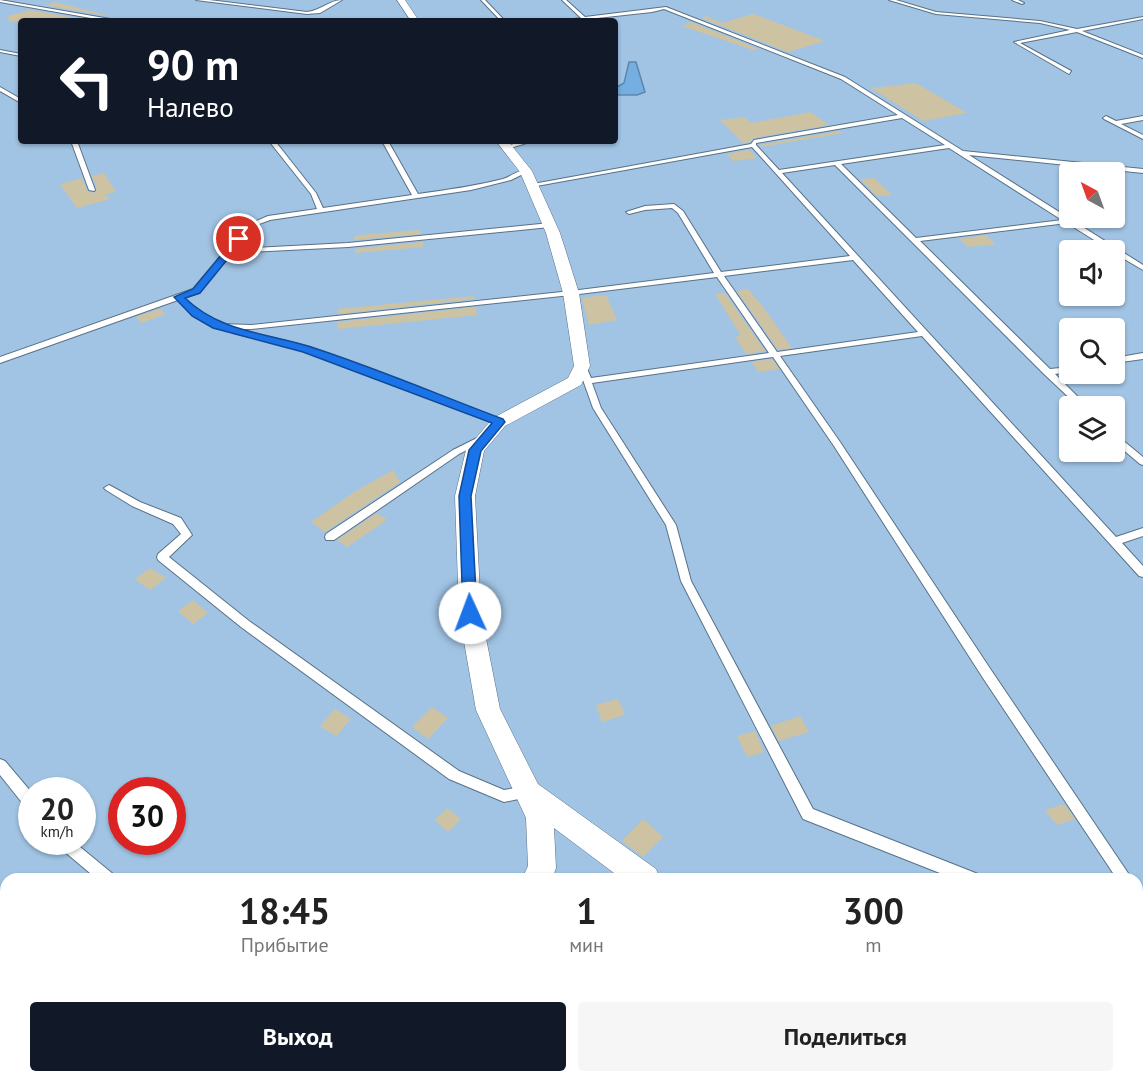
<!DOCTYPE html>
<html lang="ru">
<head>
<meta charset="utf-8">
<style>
	:root { --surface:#fff; --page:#f6f6f6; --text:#222; --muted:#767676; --accent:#111827 }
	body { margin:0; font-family:"PT Sans",sans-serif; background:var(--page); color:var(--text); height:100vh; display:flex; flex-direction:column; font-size:22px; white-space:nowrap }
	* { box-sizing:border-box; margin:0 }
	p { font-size:20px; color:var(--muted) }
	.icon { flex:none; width:33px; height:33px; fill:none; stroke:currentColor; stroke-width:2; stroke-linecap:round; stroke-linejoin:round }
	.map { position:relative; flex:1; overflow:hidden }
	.drawer { position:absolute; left:0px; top:873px; width:1143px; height:210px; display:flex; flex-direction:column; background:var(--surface); border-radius:18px 18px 0 0; box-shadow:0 2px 4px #0004 }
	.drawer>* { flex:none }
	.guide { position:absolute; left:18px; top:18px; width:600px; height:126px; border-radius:6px; box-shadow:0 2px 4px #0004; background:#111827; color:#fff; overflow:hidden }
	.needle { width:39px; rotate:319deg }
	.buttons { position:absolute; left:1059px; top:162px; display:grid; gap:12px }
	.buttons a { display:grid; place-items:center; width:66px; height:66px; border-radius:6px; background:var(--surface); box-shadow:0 2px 4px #0004; font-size:30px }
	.speed { position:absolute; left:18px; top:777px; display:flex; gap:12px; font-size:30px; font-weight:700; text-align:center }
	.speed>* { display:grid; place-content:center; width:78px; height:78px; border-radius:50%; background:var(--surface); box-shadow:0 2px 4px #0004; line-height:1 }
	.speed small { font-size:15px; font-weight:400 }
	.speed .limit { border:9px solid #d22; background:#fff; color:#111 }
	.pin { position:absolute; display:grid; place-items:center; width:51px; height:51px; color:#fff; margin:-26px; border:3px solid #fff; border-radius:50%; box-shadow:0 2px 6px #0007 }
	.me { position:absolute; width:66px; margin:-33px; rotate:358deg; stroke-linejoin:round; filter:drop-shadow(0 0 4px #0008) }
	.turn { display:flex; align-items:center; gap:21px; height:126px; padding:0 30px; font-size:27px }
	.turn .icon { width:78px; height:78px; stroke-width:2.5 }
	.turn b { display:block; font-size:42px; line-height:51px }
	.eta { display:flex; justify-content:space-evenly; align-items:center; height:102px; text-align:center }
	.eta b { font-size:36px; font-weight:800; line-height:42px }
	.button { display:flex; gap:12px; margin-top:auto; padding:12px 30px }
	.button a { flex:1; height:69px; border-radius:6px; background:var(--accent); color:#fff; font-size:24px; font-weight:800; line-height:69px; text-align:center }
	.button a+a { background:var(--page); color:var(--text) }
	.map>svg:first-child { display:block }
	.green { fill:#a1c4e4; fill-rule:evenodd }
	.water { fill:#75aee1; stroke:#5b86ad; stroke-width:1.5 }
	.building { fill:#cdc3a2 }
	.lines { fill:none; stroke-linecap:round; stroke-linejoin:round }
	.service-casing { stroke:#587188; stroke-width:2 }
	.minor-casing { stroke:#587188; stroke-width:1 }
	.service { fill:#fff; fill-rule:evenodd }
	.minor { fill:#fff; fill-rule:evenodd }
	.route { fill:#1a73e8; stroke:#114b97; stroke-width:1.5 }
</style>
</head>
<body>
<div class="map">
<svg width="1143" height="1083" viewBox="0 0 1143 1083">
	<rect width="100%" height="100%" fill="#c7e4fe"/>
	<path class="green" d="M0,0h1143v1083h-1143zM21,21h594v120h-594zM1070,172h44v46h-44zM1070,250h44v46h-44zM1070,328h44v46h-44zM1070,406h44v46h-44zM32,790h50v52h-50zM122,790h50v52h-50zM6,879h1131v198h-1131z"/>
	<path class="water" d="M629,62h7l9,30 -8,3h-22v-7l9,-5z"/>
	<path class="building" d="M55,2l51,13v1l-61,-11z
		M30,10l65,11h-86l-1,-5z
		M752,14l10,3 63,24 -37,11 -87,-34 5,-2 16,7z
		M691,22l68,27 -6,1 -71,-24z
		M916,83l51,30 -44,8 -52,-33z
		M810,112l19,13 -75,13 -4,4 -7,1 -23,-23 25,-3 6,6z
		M839,131l4,2 -82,14 -2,-2z
		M749,150l8,8 -24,3 -6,-7z
		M104,173l12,19 -11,2 5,5 -33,9 -17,-24 22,-6 5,13 7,2 3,-4 -5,-13z
		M874,178l18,17 -15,1 -17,-17z
		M420,230l1,4 -67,6v-3l4,-2z
		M986,235l10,9 -28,3 -9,-8z
		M423,242v5l-68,6v-4z
		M748,289l16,19 28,40 -14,2 -41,-59z
		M725,293l40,58 -19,3 -11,-17 6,-1 -26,-42z
		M606,295l11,25 -28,5 -7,-27z
		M474,296v3l-136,15 -1,-5z
		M476,307l1,8 -139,14v-7z
		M160,309l6,5 -25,9 -5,-6z
		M772,359l7,10 -21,3 -6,-10z
		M393,470l7,12 -75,50 -14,-10 43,-30z
		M377,513l10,7 -40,27 -10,-7z
		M150,568l16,10 -16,12 -15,-11z
		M193,600l15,13 -15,11 -15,-13z
		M618,699l7,16 -23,7 -6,-17z
		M432,707l16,11 -20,21 -16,-12z
		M335,709l16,10 -15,17 -16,-10z
		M800,716l9,16 -30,9 -8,-15z
		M755,731l9,21 -17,5 -10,-21z
		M1064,804l11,15 -18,6 -12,-15z
		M447,808l14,11 -13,13 -13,-12z
		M643,819l20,18 -20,20 -21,-16z"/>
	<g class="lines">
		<defs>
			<path id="service" d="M0,0l116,20 2,1h-10l-108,-19z
				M196,0h13l98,12c15,-2 23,-12 35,-12l-22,13 -13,1z
				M481,0h4l20,21h-4z
				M562,0h4l19,17 81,-10 179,70 118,74 180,18v4l-174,-18 174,110v5l-29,-17v-3h-4l-43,-27 -147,18 130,128 20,-2v5l-15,2 32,32h-9l-34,-32 -209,-209 -53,8 334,364 27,-9v8l-21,7 21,23v11l-4,-1 -217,-240 -142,20 60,86 151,228 141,209h-15l-134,-201 -149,-232 -61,-89 -181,26 9,25 75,117 15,56 122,228 165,65 2,5h-25l-152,-60 -122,-238 -15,-56 -73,-117 -15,-42 4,-3 3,1 6,14 178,-25 -52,-76 -146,18 -320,34h-13l72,18 192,73 2,2 -5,3 -195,-74 -71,-18 -1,-2 3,-2 -21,-1 -21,-12 -15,-16 -178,63v-6l193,-68 54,-64 21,-9 49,-7 -6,-15 -42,-53h6l41,52 7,15 89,-13 -30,-54h6l30,53c29,-4 57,-8 85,-15 9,-3 18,-11 26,-8l-18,9 -40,10 -201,30 -19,7 -17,22 114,-6 202,-20 3,2 -3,2 -202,20 -117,6 -32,40 -15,5 15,14 22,12 30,1 320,-34 143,-18 -36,-60 -6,-5 -27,2 -16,4 -3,-2 19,-6 29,-2 9,7 38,61 129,-16 -98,-109 -221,40v-2l2,-1 218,-40 3,-4 144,-25 -57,-36 -177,-70 -12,3 -64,7 1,2h-30l22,-3zM902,118l43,27 -166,25 -23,-25v-2zM949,148l113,72 -146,18 -75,-74zM853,260l65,72 -141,20 -53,-76z
				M889,0h7l40,12 104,9 37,8 66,-12v2l-61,12 61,24v3l-66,-26 -57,11 51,28 -2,3 -55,-32 56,-12 -30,-7 -104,-9z
				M1012,0h6l6,3 -2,1z
				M0,50l21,4v2l-21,-4z
				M0,87l21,12v4l-21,-12z
				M1106,116l10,5 27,-5v4l-22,4 22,11v4l-39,-20 -1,-1z
				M71,141h6l18,49 -1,1 -5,-1z
				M523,141h10l-26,8 -3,-2z
				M1143,353v6l-29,4v-5z
				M1114,433l29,24v8l-3,-1 -26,-22z
				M483,435l3,1 2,2 -2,2 -27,14 -125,86h-8l-1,-3 1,-3 127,-84z
				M109,485l31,17 41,16 11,17 -23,22 80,64 210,150 45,19 24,-4 5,2 2,4 -2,4 -29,6 -55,-23 -208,-152 -83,-67 -1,-3 1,-3 23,-20 -8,-10 -41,-18 -26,-16 -2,-2z
				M0,759l5,2 27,32v17l-5,-1 -27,-34z
				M57,842h17l39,32 2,5h-18l-38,-32z
				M1137,889l6,3v20l-6,-3z
				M1137,936l6,2v16l-6,-2z
				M301,1077h20l2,6h-20z
				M968,1077h29l2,6h-29z"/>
			<path id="minor" d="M397,0h8l14,21h-8z
				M496,141h12l24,30 28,62 19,60 11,73 -9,19 -76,41 -21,25 -9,45 6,117 19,96 38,75 118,85 4,10h-38l-68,-51 2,40 -4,11h-30l6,-13 -2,-48 -50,-108 -17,-97 -4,-117 11,-46 27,-32 75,-40 6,-12 -11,-73 -17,-60 -26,-61z
				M381,1077h37l-3,6h-37z
				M728,1077h34l-3,6h-34z"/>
		</defs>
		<use href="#service" class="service-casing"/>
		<use href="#minor" class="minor-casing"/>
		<use href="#service" class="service"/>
		<use href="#minor" class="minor"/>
	</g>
	<path class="route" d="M236,237l8,2 -44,54 -15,5c35,34 81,35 126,49 65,21 128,48 192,72l2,3 -24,29 -10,45 6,117 -2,4h-10l-2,-4 -4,-117 10,-46 23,-27 -189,-71 -90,-24 -21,-12 -18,-19 19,-8z"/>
</svg>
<div class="buttons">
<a><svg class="needle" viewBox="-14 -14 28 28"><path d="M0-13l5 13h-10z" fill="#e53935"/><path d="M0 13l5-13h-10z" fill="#767676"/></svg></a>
<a><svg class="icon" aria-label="sound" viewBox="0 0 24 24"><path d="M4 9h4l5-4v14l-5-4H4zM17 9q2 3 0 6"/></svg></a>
<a><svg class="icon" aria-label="search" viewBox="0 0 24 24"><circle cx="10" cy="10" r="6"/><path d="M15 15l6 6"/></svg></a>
<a><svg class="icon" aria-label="layers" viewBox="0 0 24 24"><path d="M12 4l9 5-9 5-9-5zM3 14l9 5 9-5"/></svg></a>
</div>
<div class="speed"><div>20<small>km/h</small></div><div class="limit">30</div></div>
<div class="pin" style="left:239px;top:239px;background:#d93025"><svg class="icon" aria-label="arrive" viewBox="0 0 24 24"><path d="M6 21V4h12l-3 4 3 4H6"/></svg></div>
<svg class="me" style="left:470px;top:613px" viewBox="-20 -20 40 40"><circle r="19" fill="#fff"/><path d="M0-13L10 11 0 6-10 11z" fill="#1a73e8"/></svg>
<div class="guide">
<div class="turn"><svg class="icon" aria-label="left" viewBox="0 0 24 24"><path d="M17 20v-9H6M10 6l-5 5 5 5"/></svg><div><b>90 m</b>Налево</div></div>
</div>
<section class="drawer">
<div class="eta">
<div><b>18:45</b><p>Прибытие</p></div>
<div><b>1</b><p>мин</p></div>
<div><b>300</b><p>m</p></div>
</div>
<div class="button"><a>Выход</a><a>Поделиться</a></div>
</section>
</div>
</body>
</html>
